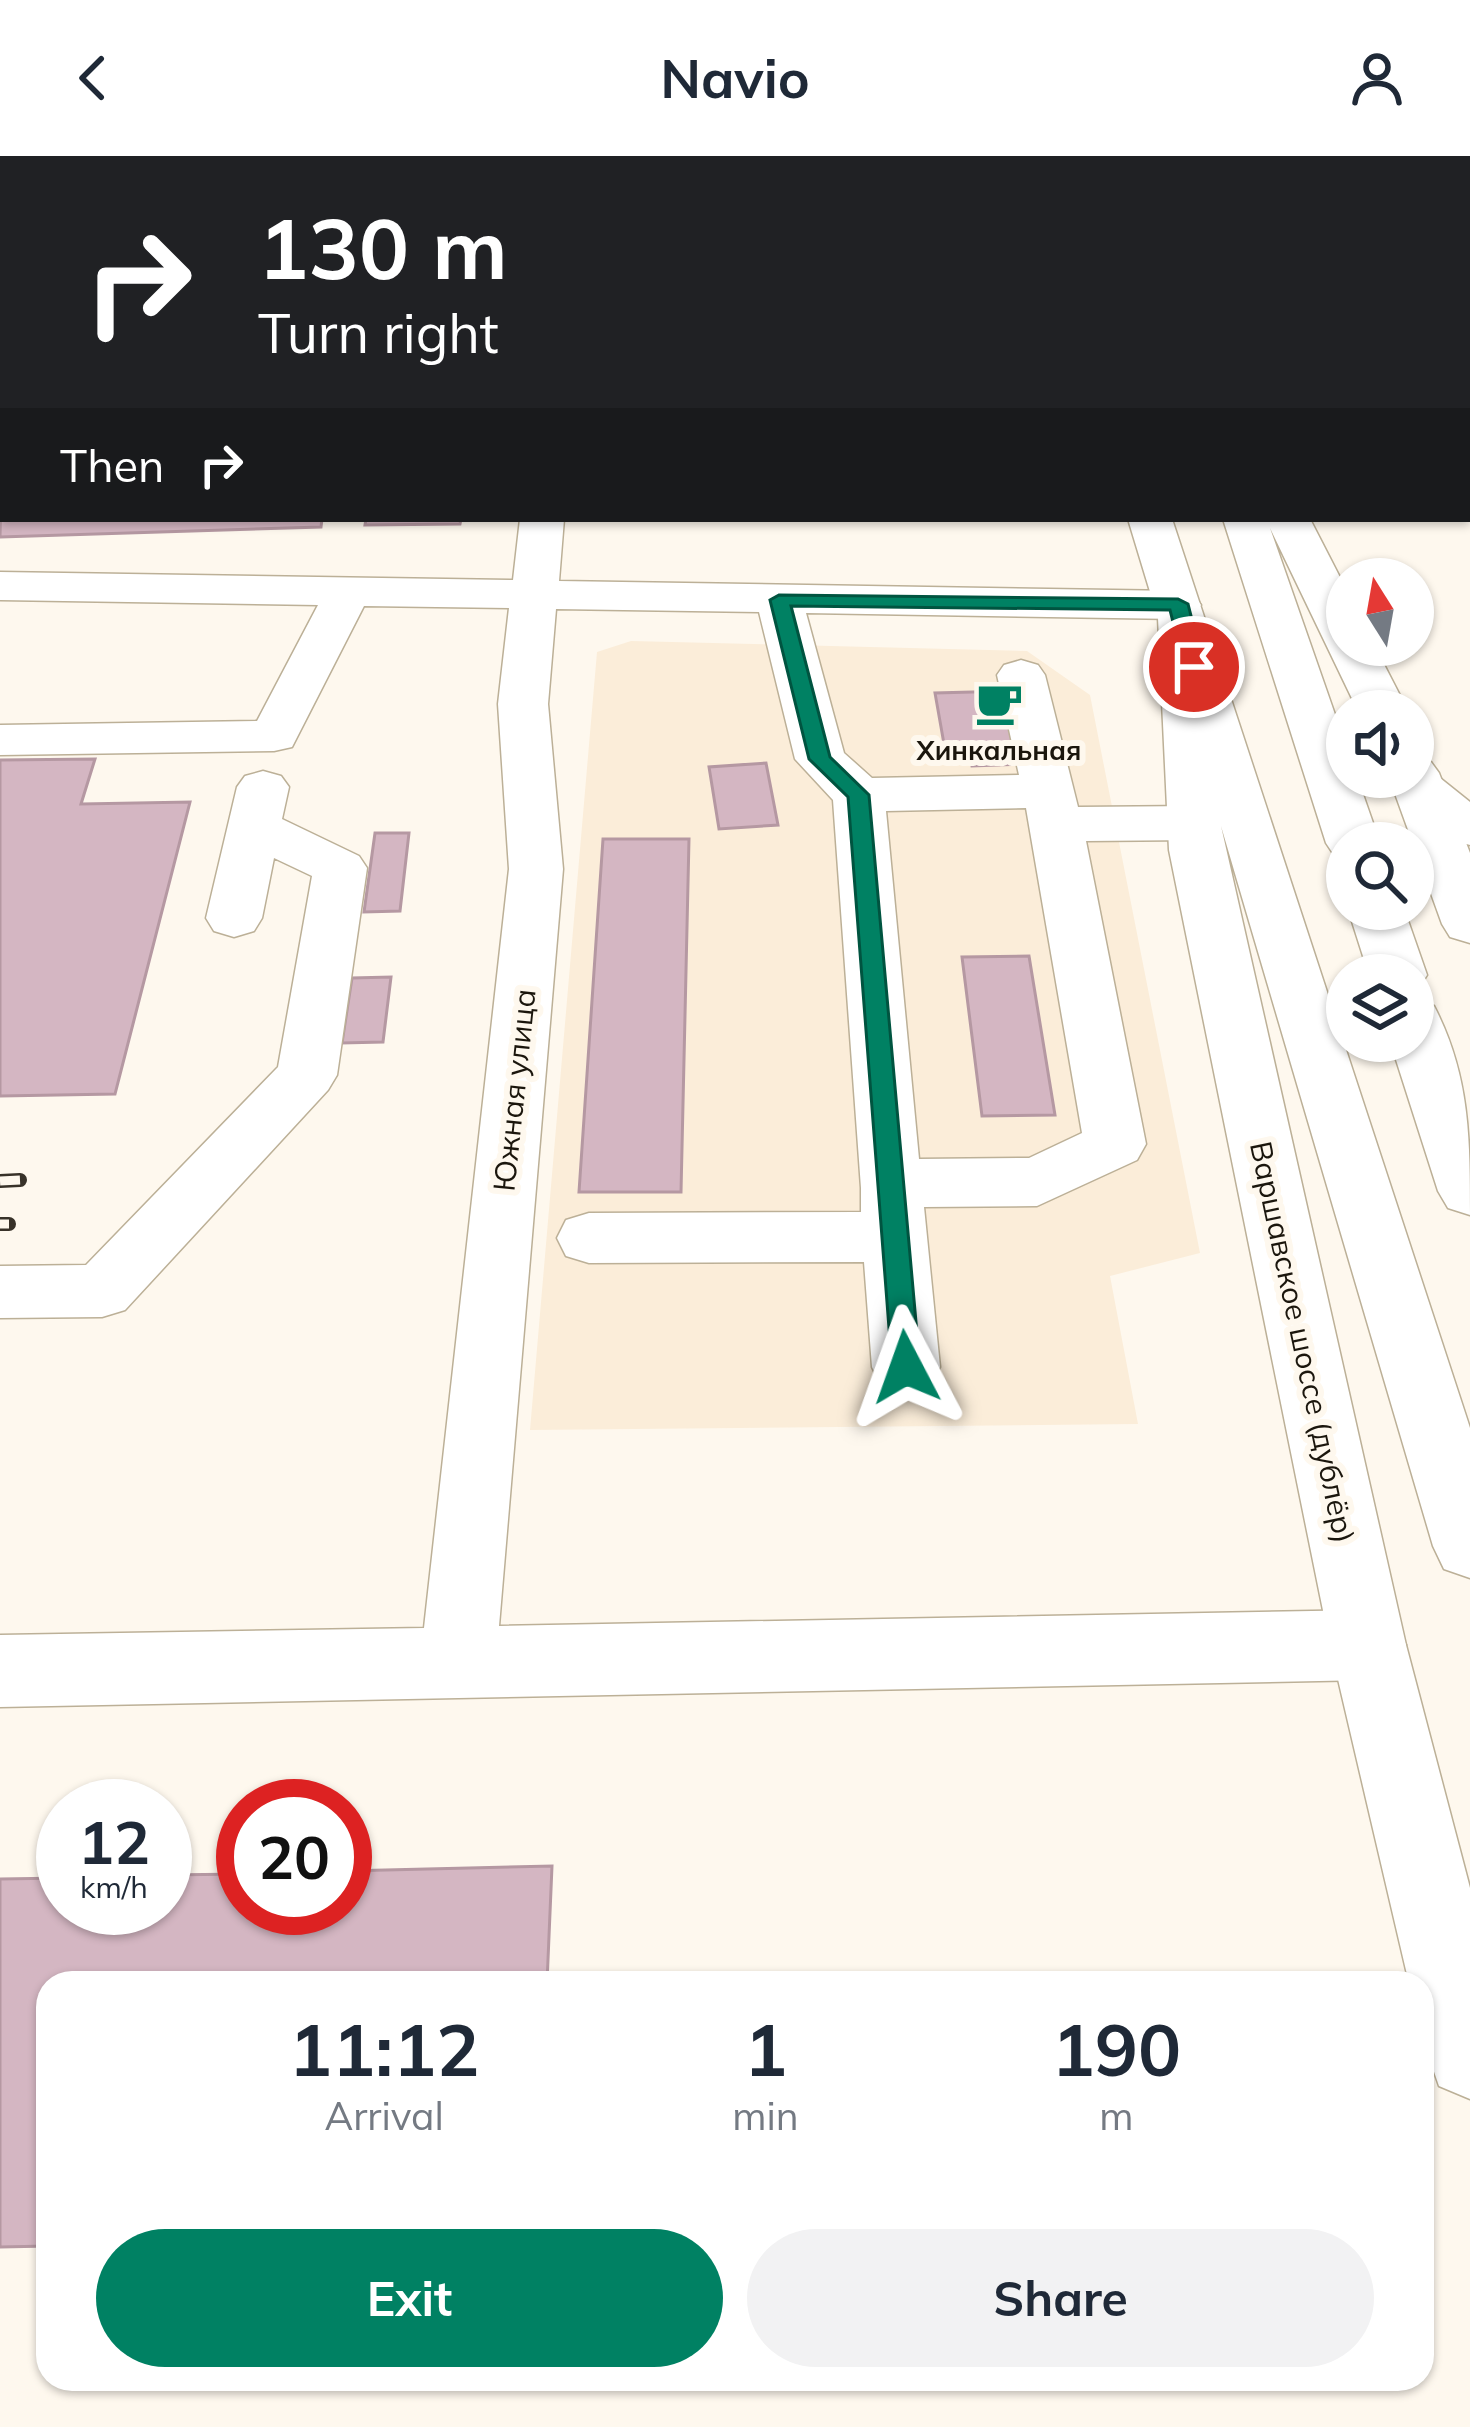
<!DOCTYPE html>
<html lang="en">
<head>
<meta charset="utf-8">
<style>
	:root { --surface:#fff; --page:#f2f2f3; --text:#1f2937; --muted:#747a83; --accent:#008163 }
	body { margin:0; font-family:Mulish,sans-serif; background:var(--page); color:var(--text); height:100vh; display:flex; flex-direction:column; font-size:45px; white-space:nowrap }
	* { box-sizing:border-box; margin:0 }
	p { font-size:39px; color:var(--muted) }
	.icon { flex:none; width:66px; height:66px; fill:none; stroke:currentColor; stroke-width:2; stroke-linecap:round; stroke-linejoin:round }
	.map { position:relative; flex:1; overflow:hidden }
	.details { position:absolute; left:36px; top:1815px; width:1398px; height:420px; display:flex; flex-direction:column; background:var(--surface); border-radius:36px; box-shadow:0 3px 9px #0004 }
	.details>* { flex:none }
	.hud { position:absolute; left:0px; top:0px; width:1470px; height:366px; box-shadow:0 3px 9px #0004; background:#202124; color:#fff; overflow:hidden }
	.needle { width:78px; rotate:349deg }
	.fabs { position:absolute; left:1326px; top:402px; display:grid; gap:24px }
	.fabs a { display:grid; place-items:center; width:108px; height:108px; border-radius:50%; background:var(--surface); box-shadow:0 3px 9px #0004; font-size:60px }
	.speed { position:absolute; left:36px; top:1623px; display:flex; gap:24px; font-size:60px; font-weight:700; text-align:center }
	.speed>* { display:grid; place-content:center; width:156px; height:156px; border-radius:50%; background:var(--surface); box-shadow:0 3px 9px #0004; line-height:1 }
	.speed small { font-size:30px; font-weight:400 }
	.speed .limit { border:18px solid #d22; background:#fff; color:#111 }
	.pin { position:absolute; display:grid; place-items:center; width:102px; height:102px; color:#fff; margin:-51px; border:6px solid #fff; border-radius:50%; box-shadow:0 3px 12px #0007 }
	.me { position:absolute; width:132px; margin:-66px; rotate:356deg; stroke-linejoin:round; filter:drop-shadow(0 0 9px #0008) }
	.turn { display:flex; align-items:center; gap:42px; height:252px; padding:0 60px; font-size:54px }
	.turn .icon { width:156px; height:156px; stroke-width:2.5 }
	.turn b { display:block; font-size:84px; line-height:102px }
	.then { display:flex; align-items:center; height:114px; padding:0 60px; background:#0003; gap:24px; font-size:45px }
	.eta { display:flex; justify-content:space-evenly; align-items:center; height:204px; text-align:center }
	.eta b { font-size:72px; font-weight:700; line-height:84px }
	.primary-button { display:flex; gap:24px; margin-top:auto; padding:24px 60px }
	.primary-button a { flex:1; height:138px; border-radius:72px; background:var(--accent); color:#fff; font-size:48px; font-weight:700; line-height:138px; text-align:center }
	.primary-button a+a { background:var(--page); color:var(--text) }
	header { display:flex; justify-content:space-between; align-items:center; height:156px; padding:0 60px; background:var(--surface); font-size:54px; font-weight:700 }
	.map>svg:first-child { display:block }
	.commercial { fill:#fbedd9 }
	.building { fill:#d4b6c2; stroke:#b598a2; stroke-width:3 }
	.lines { fill:none; stroke-linecap:round; stroke-linejoin:round }
	.minor-casing { stroke:#bcb097; stroke-width:3 }
	.major-casing { stroke:#bcb097; stroke-width:3 }
	.minor { fill:#fff; fill-rule:evenodd }
	.major { fill:#fff; fill-rule:evenodd }
	.rail-casing { stroke:#383229; stroke-width:14 }
	.rail { stroke:#fef8ee; stroke-width:9; stroke-dasharray:27; stroke-linecap:butt }
	.route { fill:#008163; stroke:#005440; stroke-width:3 }
	.labels { text-anchor:middle; dominant-baseline:central; stroke-width:12; stroke-linejoin:round; paint-order:stroke }
	.far-poi-label { font-size:27px; font-weight:bold; fill:#1b160d; stroke:#fef8ee }
	.street-label { font-size:30px; fill:#1b160d; stroke:#fef8ee }
</style>
</head>
<body>
<header><svg class="icon" aria-label="back" viewBox="0 0 24 24"><path d="M15 5l-7 7 7 7"/></svg>Navio<svg class="icon" aria-label="person" viewBox="0 0 24 24"><circle cx="12" cy="8" r="4"/><path d="M4 21q1-7 8-7t8 7"/></svg></header>
<div class="map">
<svg width="1470" height="2271" viewBox="0 0 1470 2271">
	<rect width="100%" height="100%" fill="#fef8ee"/>
	<path class="commercial" d="M631,485l396,10 63,44 110,558 -90,23 28,148 -608,6 67,-778z"/>
	<path class="building" d="M2,293l1,70h319l-1,8 -321,10z
		M366,363h95l-1,5 -95,1z
		M1010,535l17,73 -55,2 -1,-6 -24,1 -12,-68z
		M95,603l-14,45 109,-2 -75,292 -115,2v-336z
		M766,607l12,62 -59,4 -10,-62z
		M375,677h34l-9,78 -36,1z
		M603,683h86l-8,353h-102z
		M1029,800l26,159 -73,1 -20,-159z
		M391,821l-8,65 -41,1 10,-65z
		M552,1710l-5,117h-499v263l-48,1v-368l63,-1v30h102v-33l78,-1v34h102v-37z"/>
	<g class="lines">
		<defs>
			<path id="minor" d="M1165,0h34l2,3h-34z
				M520,363h44l-5,62 619,10 16,4 7,10 -7,10 -16,4 -372,-6 38,140 28,25 147,-3 -22,-100 7,-10 17,-5 17,5 7,10 33,132 117,-1 19,5 7,12 -7,12 -19,5 -109,1 60,303 -9,16 -100,46 -113,1 16,160 -10,20 -24,8 -24,-8 -10,-20 -8,-105 -275,1 -23,-7 -9,-18 9,-18 23,-7 272,-1v-24l-28,-388 -38,-41 -36,-147 -203,-3 -8,95 15,165 -64,757 869,-16 27,10 11,25 -11,25 -27,10 -1368,27v-72l424,-7 85,-759 -11,-165 11,-96 -145,-2 -72,141 -18,4 -274,4v-30l257,-4 61,-116 -318,-5v-28l513,8zM1026,652l56,325 -53,25 -110,1 -33,-348z
				M263,615l18,5 8,11 -7,32 77,37 8,12 -30,207 -9,15 -203,220 -23,7 -102,1v-52l86,-1 192,-198 34,-191 -38,-18 -12,60 -8,13 -20,6 -20,-6 -8,-13 31,-131 8,-11z
				M1422,618l18,4 30,24v43c-28,-7 -58,-31 -74,-55l8,-12z"/>
			<path id="major" d="M1014,0h34l1,3h-34z
				M1087,0h34l1,3h-34z
				M1128,363h44l298,909v150l-26,-9 -11,-23 -212,-720 185,819 64,243v211l-31,-13 -17,-49v-54h-13l-79,-338 -161,-795 -11,-232z
				M1223,363h87l37,72v54h27l34,66h-50l-88,-183 77,221v28h10l23,66h-33v16l-13,-4 -8,-12z
				M1413,601l18,5 8,11 31,80v90l-20,-6 -8,-13 -53,-147h24z
				M1348,753h56l23,66 -9,14 -5,1v-15h-44z
				M1413,844l21,6c36,69 36,133 36,209l-22,-7 -10,-17 -48,-150h23z"/>
		</defs>
		<use href="#minor" class="minor-casing"/>
		<use href="#major" class="major-casing"/>
		<use href="#minor" class="minor"/>
		<use href="#major" class="major"/>
		<defs>
			<path id="rail" d="M0,1025l20,-1
				M0,1068h9"/>
		</defs>
		<use href="#rail" class="rail-casing"/>
		<use href="#rail" class="rail"/>
	</g>
	<path class="route" d="M779,439l399,4 10,5 16,63 -10,6 -10,-6 -14,-57 -379,-4 39,151 39,38 51,572 -4,8h-20l-4,-8 -44,-570 -39,-38 -39,-159z"/>
	<defs>
		<symbol id="cafe-bare" viewBox="-9 -9 18 18"><path d="M-5.5-4.5H6V0H3Q3 3.5 0 3.5H-2.5Q-5.5 3.5-5.5 0ZM3-3.2v2h1.7v-2ZM-6 4.5H4V6H-6Z" fill="#008163" stroke="#fef8ee" stroke-width="2.5" paint-order="stroke"/></symbol>
	</defs>
	<g fill-rule="evenodd">
		<use href="#cafe-bare" x="966" y="514" width="66" height="66"/>
	</g>
	<g class="labels">
		<g class="far-poi-label">
			<text x="999" y="594">Хинкальная</text>
		</g>
		<g class="street-label">
			<text transform="translate(514 934) rotate(-84)">Южная улица</text>
			<text transform="translate(1303 1186) rotate(78)">Варшавское шоссе (дублёр)</text>
		</g>
	</g>
</svg>
<div class="fabs">
<a><svg class="needle" viewBox="-14 -14 28 28"><path d="M0-13l5 13h-10z" fill="#e53935"/><path d="M0 13l5-13h-10z" fill="#747a83"/></svg></a>
<a><svg class="icon" aria-label="sound" viewBox="0 0 24 24"><path d="M4 9h4l5-4v14l-5-4H4zM17 9q2 3 0 6"/></svg></a>
<a><svg class="icon" aria-label="search" viewBox="0 0 24 24"><circle cx="10" cy="10" r="6"/><path d="M15 15l6 6"/></svg></a>
<a><svg class="icon" aria-label="layers" viewBox="0 0 24 24"><path d="M12 4l9 5-9 5-9-5zM3 14l9 5 9-5"/></svg></a>
</div>
<div class="speed"><div>12<small>km/h</small></div><div class="limit">20</div></div>
<div class="pin" style="left:1194px;top:511px;background:#d93025"><svg class="icon" aria-label="arrive" viewBox="0 0 24 24"><path d="M6 21V4h12l-3 4 3 4H6"/></svg></div>
<svg class="me" style="left:906px;top:1211px" viewBox="-20 -20 40 40"><path d="M0-17L14 15 0 8-14 15z" fill="#008163" stroke="#fff" stroke-width="4"/></svg>
<div class="hud">
<div class="turn"><svg class="icon" aria-label="right" viewBox="0 0 24 24"><path d="M7 20v-9h11M14 6l5 5-5 5"/></svg><div><b>130 m</b>Turn right</div></div>
<div class="then">Then<svg class="icon" aria-label="right" viewBox="0 0 24 24"><path d="M7 20v-9h11M14 6l5 5-5 5"/></svg></div>
</div>
<section class="details">
<div class="eta">
<div><b>11:12</b><p>Arrival</p></div>
<div><b>1</b><p>min</p></div>
<div><b>190</b><p>m</p></div>
</div>
<div class="primary-button"><a>Exit</a><a>Share</a></div>
</section>
</div>
</body>
</html>
